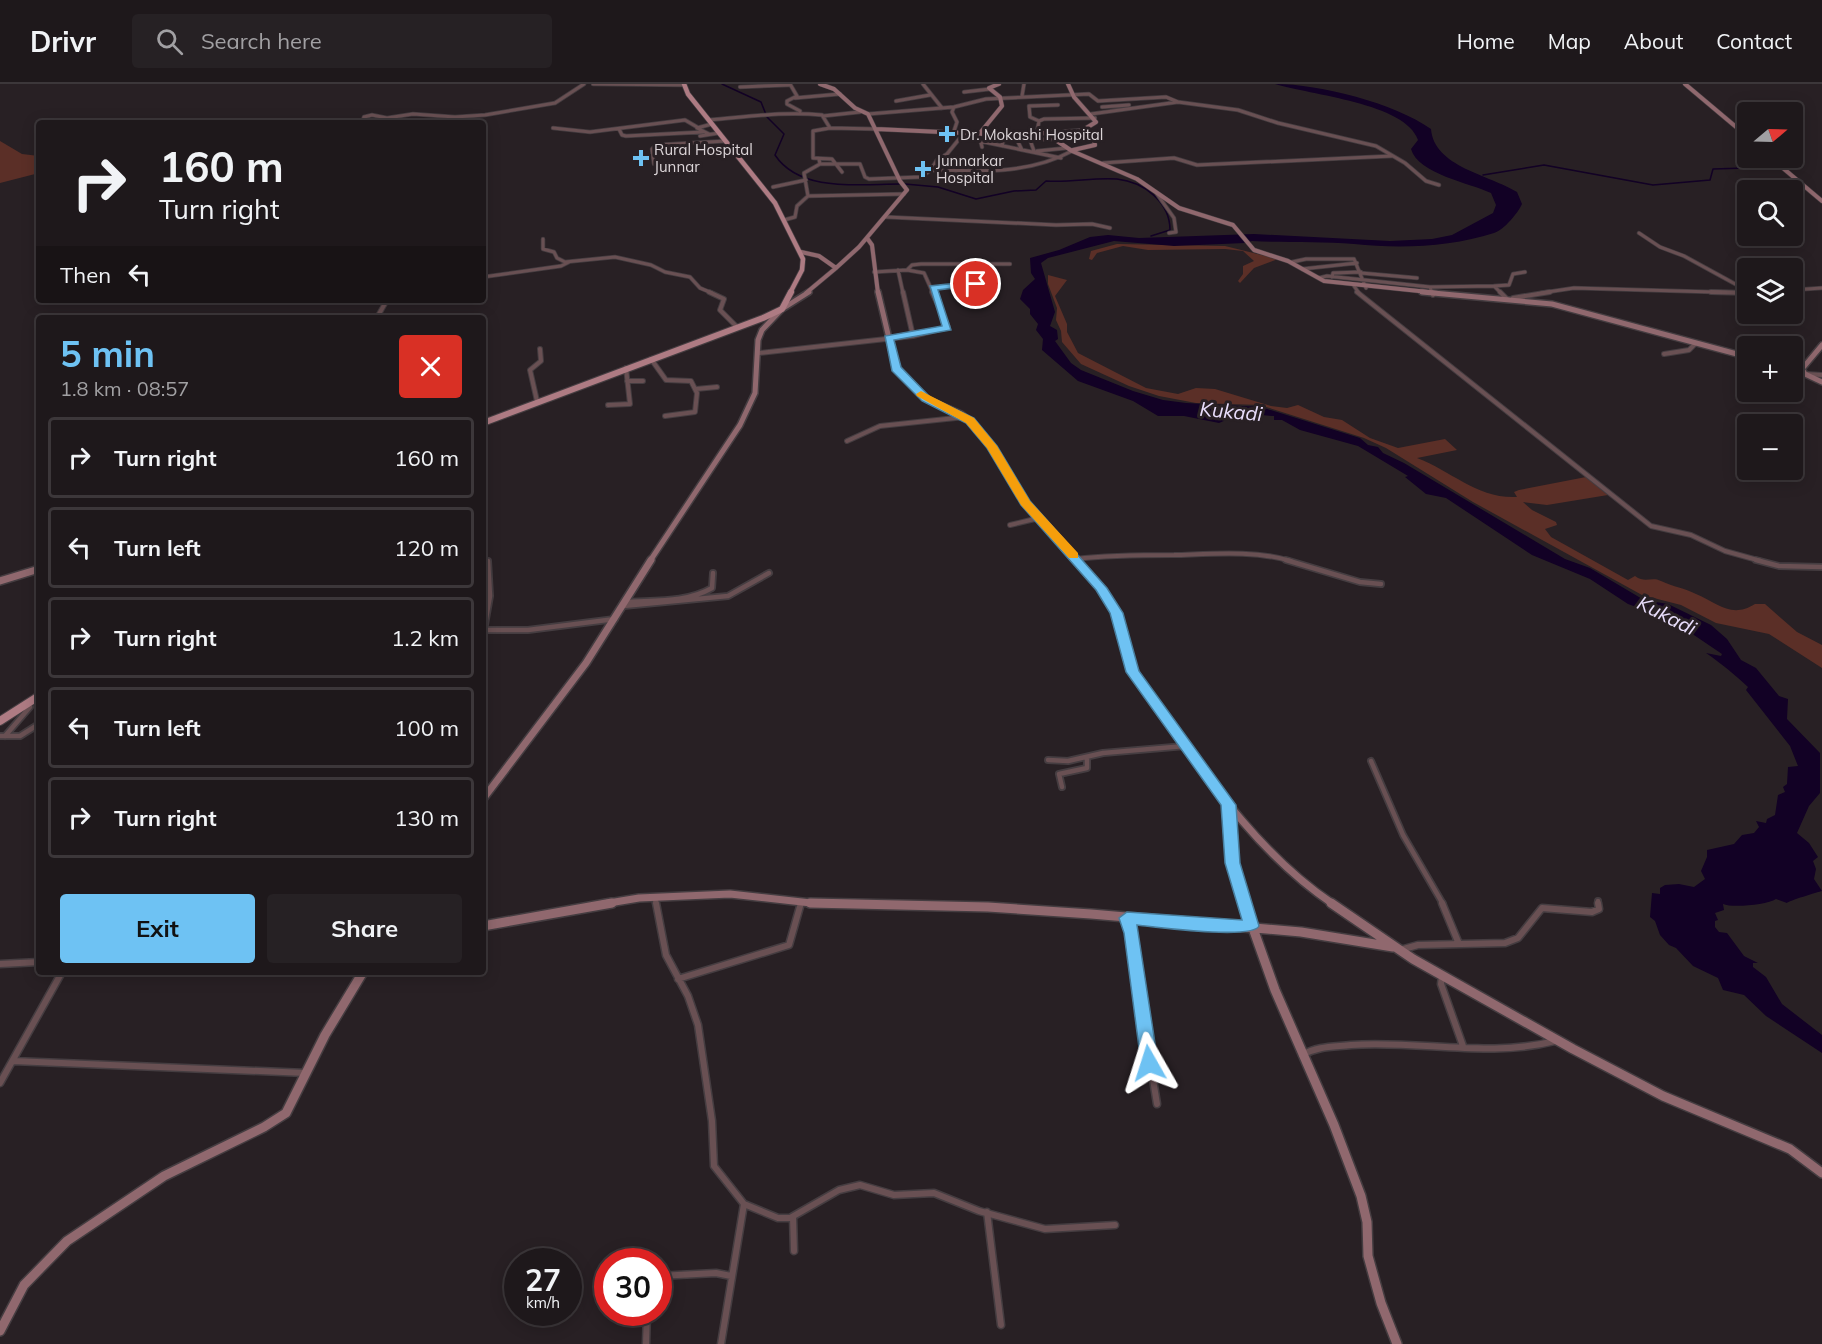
<!DOCTYPE html>
<html lang="en">
<head>
<meta charset="utf-8">
<style>
	:root { --surface:#1e181b; --page:#262124; --text:#f1f3f6; --muted:#a1a0a3; --line:#3c373a; --accent:#6ec2f3 }
	body { margin:0; font-family:Mulish,sans-serif; background:var(--page); color:var(--text); height:100vh; display:flex; flex-direction:column; font-size:22px; white-space:nowrap }
	* { box-sizing:border-box; margin:0 }
	p { font-size:20px; color:var(--muted) }
	.icon { flex:none; width:33px; height:33px; fill:none; stroke:currentColor; stroke-width:2; stroke-linecap:round; stroke-linejoin:round }
	.map { position:relative; flex:1; overflow:hidden }
	.panel { position:absolute; left:36px; top:231px; width:450px; height:660px; display:flex; flex-direction:column; background:var(--surface); border-radius:6px; box-shadow:0 3px 15px #0003,0 0 0 2px var(--line) }
	.panel>* { flex:none }
	.guide { position:absolute; left:36px; top:36px; width:450px; height:183px; border-radius:6px; box-shadow:0 3px 15px #0003,0 0 0 2px var(--line); background:#1e181b; color:var(--text); overflow:hidden }
	.needle { width:39px; rotate:71deg }
	.buttons { position:absolute; left:1737px; top:18px; display:grid; gap:12px }
	.buttons a { display:grid; place-items:center; width:66px; height:66px; border-radius:6px; background:var(--surface); box-shadow:0 3px 15px #0003,0 0 0 2px var(--line); font-size:30px }
	.speed { position:absolute; left:504px; top:1164px; display:flex; gap:12px; font-size:30px; font-weight:700; text-align:center }
	.speed>* { display:grid; place-content:center; width:78px; height:78px; border-radius:50%; background:var(--surface); box-shadow:0 3px 15px #0003,0 0 0 2px var(--line); line-height:1 }
	.speed small { font-size:15px; font-weight:400 }
	.speed .limit { border:9px solid #d22; background:#fff; color:#111 }
	.pin { position:absolute; display:grid; place-items:center; width:51px; height:51px; color:#fff; margin:-26px; border:3px solid #fff; border-radius:50%; box-shadow:0 2px 6px #0007 }
	.me { position:absolute; width:66px; margin:-33px; rotate:354deg; stroke-linejoin:round; filter:drop-shadow(0 0 4px #0008) }
	.turn { display:flex; align-items:center; gap:21px; height:126px; padding:0 24px; font-size:27px }
	.turn .icon { width:78px; height:78px; stroke-width:2.5 }
	.turn b { display:block; font-size:42px; line-height:51px }
	.then { display:flex; align-items:center; height:57px; padding:0 24px; background:#0003; gap:12px; font-size:22px }
	.round { display:grid; place-items:center; flex:none; width:63px; height:63px; border-radius:6px; background:var(--page) }
	.overview { display:flex; align-items:center; justify-content:space-between; height:102px; padding:0 24px }
	h1 { font-size:36px; font-weight:700; line-height:45px; color:var(--accent) }
	.primary-button { display:flex; gap:12px; margin-top:auto; padding:12px 24px }
	.primary-button a { flex:1; height:69px; border-radius:6px; background:var(--accent); color:#111; font-size:24px; font-weight:700; line-height:69px; text-align:center }
	.primary-button a+a { background:var(--page); color:var(--text) }
	ul { padding:0; list-style:none }
	li { display:flex; align-items:center; gap:18px; height:81px; margin:0 12px 9px; padding:0 12px; border:3px solid var(--line); border-radius:6px }
	li div { flex:1 }
	li b { display:block; font-size:22px }
	li em { font-style:normal }
	header { display:flex; align-items:center; gap:36px; box-sizing:border-box; height:84px; padding:0 30px; background:var(--surface); border-bottom:2px solid var(--line) }
	header strong { font-size:28px }
	nav { display:flex; gap:33px; margin-inline-start:auto; font-size:21px }
	.search { width:420px; height:54px; background:var(--page); display:flex; align-items:center; gap:15px; box-sizing:border-box; padding:0 21px; border-radius:6px; color:var(--muted); font-size:22px }
	.map>svg:first-child { display:block }
	.green { fill:#5b2f27 }
	.water { fill:#120125 }
	.lines { fill:none; stroke-linecap:round; stroke-linejoin:round }
	.stream { stroke:#120125; stroke-width:1.5 }
	.street-far3-casing { stroke:#453d41; stroke-width:4.5 }
	.street-far2-casing { stroke:#453d41; stroke-width:6 }
	.street-far1-casing { stroke:#453d41; stroke-width:8 }
	.street-casing { stroke:#453d41; stroke-width:9 }
	.secondary-far3-casing { stroke:#453d41; stroke-width:5 }
	.secondary-far2-casing { stroke:#453d41; stroke-width:8 }
	.secondary-far1-casing { stroke:#453d41; stroke-width:10 }
	.secondary-casing { stroke:#453d41; stroke-width:12 }
	.primary-far2-casing { stroke:#453d41; stroke-width:6 }
	.primary-far1-casing { stroke:#453d41; stroke-width:8 }
	.primary-casing { stroke:#453d41; stroke-width:10 }
	.street-far3 { stroke:#695053; stroke-width:3 }
	.street-far2 { stroke:#695053; stroke-width:4 }
	.street-far1 { stroke:#695053; stroke-width:4.5 }
	.street { stroke:#695053; stroke-width:6 }
	.secondary-far3 { stroke:#90686e; stroke-width:4 }
	.secondary-far2 { stroke:#90686e; stroke-width:5 }
	.secondary-far1 { stroke:#90686e; stroke-width:7 }
	.secondary { stroke:#90686e; stroke-width:9 }
	.primary-far2 { stroke:#ae7b83; stroke-width:4.5 }
	.primary-far1 { stroke:#ae7b83; stroke-width:6 }
	.primary { stroke:#ae7b83; stroke-width:8 }
	.route { fill:#6ec2f3; stroke:#487e9e; stroke-width:1.5 }
	.slow { fill:#f59e0b }
	.poi-dot { fill:#6ec2f3; stroke:#282024; stroke-width:2 }
	.labels { text-anchor:middle; dominant-baseline:central; stroke-width:6; stroke-linejoin:round; paint-order:stroke }
	.far-poi-label { font-size:15px; fill:#dcd5d8; stroke:#282024; text-anchor:start }
	.water-label { font-size:20px; font-style:italic; fill:#e9defc; stroke:#282024 }
</style>
</head>
<body>
<header>
<strong>Drivr</strong>
<div class="search"><svg class="icon" aria-label="search" viewBox="0 0 24 24"><circle cx="10" cy="10" r="6"/><path d="M15 15l6 6"/></svg>Search here</div>
<nav><a>Home</a><a>Map</a><a>About</a><a>Contact</a></nav>
</header>
<div class="map">
<svg width="1822" height="1260" viewBox="0 0 1822 1260">
	<rect width="100%" height="100%" fill="#282024"/>
	<path class="green" d="M0,57l22,13 17,2v17l-39,10z
		M1117,160l108,2 53,13 -24,9 -14,15 -2,-2 5,-7v-8l11,-5 -11,-10 -18,-2 -77,1 -25,-4 -26,7 -5,7 -3,-1 2,-8z
		M1048,191l19,5 -12,16 12,28v8l11,21 68,35 32,6 18,-6 19,1 56,17 16,2 11,-3 26,12 18,3 28,18 28,10 47,-9 12,11 -40,8c35,13 60,41 100,39l-3,-5 5,-2 67,-13 22,18 -61,10 -24,-3 9,8 24,12 1,3 -12,4 6,8 77,43 7,-4c11,8 16,0 26,5 13,6 23,7 35,13 22,9 35,25 59,10h10l32,28 25,13v23l-53,-34 -53,-11 -35,-18 -39,-10 -169,-93 -87,-54 -22,-10 -104,-33 -64,-2 -37,-7 -30,-10 -48,-22 -19,-22 -1,-11 -5,-11 1,-12 -9,-24z"/>
	<path class="water" d="M1275,0c45,0 119,19 156,45 3,38 59,46 86,63l5,12c-4,9 -18,26 -28,29 -43,14 -94,16 -140,11 -34,-3 -68,-1 -102,-3l-7,2 -71,3 -60,-5 -66,17 -7,5 14,49 -5,14 7,4 1,9 -3,2 16,22 10,7 52,21 30,9 23,3 75,4 99,31 8,7 10,2 5,6 21,10 161,96 25,9 54,32 24,4 43,21 16,14 14,21 15,8 23,28 9,3 -1,20 33,34v40l-11,13 -12,27 12,10 9,14 -5,4 3,8 -2,10 8,12c-4,1 -34,10 -35,12l-11,-4c-9,6 -44,9 -53,5l1,6 -9,3 3,7 -3,1v6l4,5 8,1 17,23 14,7h-5v4l13,10 16,27 40,31v18l-56,-37 -22,-21 -21,-5 -5,-12 -25,-12 -17,-18 -7,-3 -9,-10 -5,-14 -5,-4 2,-24 8,1v-6l5,-3 14,-1 15,3 11,-8 -4,-8 6,-14v-7l27,-6 8,-9 12,-2 5,-6 -3,-6 10,2 1,-4 8,-4 3,-20 7,-3 -2,-5 4,-3 1,-17 10,-1 -8,-20 -44,-56 2,-3c-14,-13 -26,-23 -42,-34l15,3 1,-2 -37,-25 -16,-4 -19,-13 -22,-8 -38,-25 -58,-24 -86,-57 -20,-4 -21,-17 3,-1 -50,-30 -58,-16 -18,-10h-8v-4c-18,-1 -37,-5 -57,-3l9,7 -7,3 -35,-7h-26l-25,-15 -55,-20 -36,-31 1,-11 -7,-9 2,-6 -8,-10v-5l-10,-10 3,-9 12,-11 -4,-6 -1,-15 29,-8 31,-13 18,-2 31,3 115,-4 136,7 42,-2 20,-4 41,-22 3,-8 -5,-12c-21,-10 -73,-19 -80,-44l7,-9c-12,-37 -108,-45 -143,-56z"/>
	<g class="lines">
		<path class="stream" d="M722,0l39,18 6,15 17,17 -9,21c25,38 85,29 125,29
			M1483,91l61,-10 109,20 57,-5 3,-11 65,-2
			M905,100l33,3 38,12 38,-8 22,-1 10,-9c24,2 48,-4 71,-2 27,3 53,23 53,51l-19,6"/>
		<defs>
			<path id="street-far3" d="M593,0l91,1
				M790,0l7,12 -10,5v3l13,7
				M923,0l19,24
				M740,3l49,-2
				M964,8l26,-3
				M1022,12l2,-12
				M795,14l45,-4
				M896,17l34,-6
				M954,23l-2,5 5,10 -3,9
				M1102,23l27,-2
				M868,30l86,-7 32,-8 103,-5 9,7 68,-4 12,5 60,8 40,13 98,23 29,17 21,18 13,4
				M1091,30l87,-12
				M823,32l37,-4
				M709,36c38,-3 75,-9 113,-5l8,13 46,1
				M1039,37l-9,-4 -1,-11 29,-1
				M362,39l2,-6 8,-2 15,3 26,-4 42,3 30,-2 70,-12 29,-19
				M553,44l37,4 95,-12 12,7
				M830,44l-17,3v27l19,1 10,13
				M619,45l3,6 4,1 77,-4
				M1037,48l2,-11 5,-2 51,-1
				M1018,49l-2,5 6,12
				M1045,49l38,-3
				M709,50l-12,-6 15,-4
				M700,52l19,-3
				M1003,62l-1,-3 5,-4 -3,-5
				M982,63l-1,-4 3,-1 77,16
				M1034,67l-4,-11 23,-1
				M1037,67l30,-3
				M819,75l1,5h40l5,13 4,2 52,-2 10,-7 6,-10 10,-6 17,-21
				M1103,79l71,-5 23,7 195,-9
				M654,80l-2,-15 4,-4 70,-4
				M931,86c50,1 96,5 141,-19
				M773,103l33,-7
				M1157,110l17,24 2,14 -7,1
				M808,112l-4,-23 16,-9
				M886,133l170,8 36,-1 18,4
				M784,136l11,-3 2,-11 11,-10 96,-2
				M1639,149l21,14 24,9 64,35
				M543,155v10l11,3 3,6 8,4 50,-5 36,8 14,7 25,5 10,11 12,5
				M1292,178l14,-3h48l12,29
				M1302,185l55,-6
				M898,186l5,23
				M907,186l17,3 9,20
				M874,188l33,-2 5,-5 9,-1h89
				M1361,189l56,5
				M483,193l78,-11 8,-4
				M1332,193l1,-4 28,-1
				M1319,194l8,-2 103,11 2,6
				M1354,202l5,7
				M1494,202l15,-1 4,-11 12,-2
				M1430,203l64,-1 7,7
				M933,204l43,-4
				M1792,206l30,-2
				M1541,209l33,-5 174,5"/>
			<path id="street-far2" d="M709,208l15,7 -4,11 17,17
				M903,208l10,44
				M1357,208l294,234 40,9 34,16 36,10
				M1432,208l1,3
				M1500,208l8,8
				M1711,208l37,1
				M1513,214l37,-6
				M379,230l8,-14
				M759,269l154,-17 35,-9 -16,-35
				M1664,270l25,-4 7,-7
				M651,275l15,21 25,1 6,12 -2,19 -30,4
				M1807,290l15,1
				M627,297h16
				M696,305l21,-2
				M537,317l-7,-31 11,-9 -1,-12
				M608,321l22,-1 -4,-36
				M847,357l33,-15 85,-9
				M1010,441l29,-7
				M1076,475c33,-4 65,-4 98,-4 37,-1 81,-5 117,6"/>
			<path id="street-far1" d="M1286,476l74,22 21,2
				M1756,476l23,6 43,1
				M625,518c29,-2 61,1 87,-14l1,-15
				M623,522l105,-10 41,-23
				M483,546h45l87,-11
				M484,546l6,-34 -2,-35
				M0,652h20l19,-12
				M5,652l25,-29 -2,-3
				M1048,676l20,1 35,-8 82,-7
				M1371,677l32,74 40,69
				M1062,703l-3,-13 28,-6v-10
				M655,813l1,7
				M1598,817v3
				M800,820l1,-2"/>
			<path id="street" d="M656,819l10,52 22,41 10,29 14,96 2,45 30,38 34,14h12l49,-28 21,-5 34,10 40,-2 45,18 66,18 70,-4
				M1442,819l17,41
				M1127,834l30,186
				M1400,866l18,-5 87,-2 13,-5 24,-30 50,4 7,-3 -1,-6
				M0,880l39,-2
				M1442,892l-1,8 22,62
				M678,895l111,-34 12,-42
				M1302,971c16,-9 31,-8 49,-10 67,-5 139,13 204,-4
				M13,977l293,12
				M0,999l62,-111
				M987,1128l14,113
				M793,1133l1,34
				M658,1192l58,-3 15,3
				M646,1260l1,-32
				M721,1260l23,-140"/>
			<path id="secondary-far3" d="M820,0l14,5 21,19 13,6 32,67 7,9 -48,57 -23,21
				M1068,0l6,13 22,25 -13,8 11,10 1,5 -22,5
				M1685,0l63,53
				M876,45l109,5 60,-1 27,18 65,28 42,29 54,17 21,25 34,11 36,20 114,12
				M980,49l22,-27 -2,-9 -11,-9 10,-4
				M1771,74l51,43
				M867,154l5,7 6,48
				M801,168l18,4 17,12 -30,25"/>
			<path id="secondary-far2" d="M878,208l18,76 30,31 35,15 9,7 21,25 34,57 52,58
				M1422,208l130,12 196,53
				M1822,261l-20,24 3,5 17,8
				M650,477l90,-136 15,-32 3,-53 4,-10 20,-21 27,-17"/>
			<path id="secondary-far1" d="M1076,476c14,16 29,31 39,51 12,24 11,48 26,74 57,78 110,164 192,219
				M0,497l39,-12
				M483,715l103,-136 65,-103
				M1228,721l2,40 14,59
				M603,820l36,-6 91,-4 81,9 62,1"/>
			<path id="secondary" d="M810,819l178,4 103,7 210,18 92,15
				M1244,819l31,87 59,135 27,71 6,26 1,34 13,47 16,41
				M1331,819l82,56 160,90 90,47 127,53 32,24
				M483,842l129,-23
				M0,1247l24,-46 43,-44 97,-65 100,-49 22,-14 39,-78 38,-63"/>
			<path id="primary-far2" d="M684,0l4,10 87,109 28,56 -1,11 -12,23"/>
			<path id="primary-far1" d="M483,339l280,-105 19,-9 9,-17"/>
			<path id="primary" d="M0,637l39,-25"/>
		</defs>
		<use href="#street-far3" class="street-far3-casing"/>
		<use href="#street-far2" class="street-far2-casing"/>
		<use href="#street-far1" class="street-far1-casing"/>
		<use href="#street" class="street-casing"/>
		<use href="#secondary-far3" class="secondary-far3-casing"/>
		<use href="#secondary-far2" class="secondary-far2-casing"/>
		<use href="#secondary-far1" class="secondary-far1-casing"/>
		<use href="#secondary" class="secondary-casing"/>
		<use href="#primary-far2" class="primary-far2-casing"/>
		<use href="#primary-far1" class="primary-far1-casing"/>
		<use href="#primary" class="primary-casing"/>
		<use href="#street-far3" class="street-far3"/>
		<use href="#street-far2" class="street-far2"/>
		<use href="#street-far1" class="street-far1"/>
		<use href="#street" class="street"/>
		<use href="#secondary-far3" class="secondary-far3"/>
		<use href="#secondary-far2" class="secondary-far2"/>
		<use href="#secondary-far1" class="secondary-far1"/>
		<use href="#secondary" class="secondary"/>
		<use href="#primary-far2" class="primary-far2"/>
		<use href="#primary-far1" class="primary-far1"/>
		<use href="#primary" class="primary"/>
	</g>
	<path class="route" d="M976,197l5,3 -2,1 -41,5 13,40 -57,10 7,27 29,30 44,21 23,28 33,55 77,87 16,25 16,58 97,134 4,58 19,63c-7,14 -103,1 -122,-1l21,138 -3,5 -6,2 -6,-2 -2,-5 -17,-130 -5,-15 8,-6 115,8 -17,-57 -4,-58 -95,-133 -16,-59 -14,-23 -75,-85 -34,-57 -21,-25 -44,-22 -30,-30 -7,-35 57,-10 -12,-40z"/>
	<path class="slow" d="M921,307l53,27 23,28 33,55 48,52v5h-9l-48,-53 -34,-57 -21,-25 -49,-27 -1,-2z"/>
	<g class="poi-dot">
		<path d="M944 41h6v6h6v6h-6v6h-6v-6h-6v-6h6z"/>
		<path d="M638 65h6v6h6v6h-6v6h-6v-6h-6v-6h6z"/>
		<path d="M920 76h6v6h6v6h-6v6h-6v-6h-6v-6h6z"/>
	</g>
	<g class="labels">
		<g class="far-poi-label">
			<text x="960" y="50">Dr. Mokashi Hospital</text>
			<text x="654" y="65">Rural Hospital<tspan x="654" dy="17">Junnar</tspan></text>
			<text x="936" y="76">Junnarkar<tspan x="936" dy="17">Hospital</tspan></text>
		</g>
		<g class="water-label">
			<text transform="translate(1231 327) rotate(5)">Kukadi</text>
			<text transform="translate(1667 531) rotate(27)">Kukadi</text>
		</g>
	</g>
</svg>
<div class="buttons">
<a><svg class="needle" viewBox="-14 -14 28 28"><path d="M0-13l5 13h-10z" fill="#e53935"/><path d="M0 13l5-13h-10z" fill="#a1a0a3"/></svg></a>
<a><svg class="icon" aria-label="search" viewBox="0 0 24 24"><circle cx="10" cy="10" r="6"/><path d="M15 15l6 6"/></svg></a>
<a><svg class="icon" aria-label="layers" viewBox="0 0 24 24"><path d="M12 4l9 5-9 5-9-5zM3 14l9 5 9-5"/></svg></a>
<a>+</a>
<a>−</a>
</div>
<div class="speed"><div>27<small>km/h</small></div><div class="limit">30</div></div>
<div class="pin" style="left:976px;top:200px;background:#d93025"><svg class="icon" aria-label="arrive" viewBox="0 0 24 24"><path d="M6 21V4h12l-3 4 3 4H6"/></svg></div>
<svg class="me" style="left:1149px;top:979px" viewBox="-20 -20 40 40"><path d="M0-17L14 15 0 8-14 15z" fill="#6ec2f3" stroke="#fff" stroke-width="4"/></svg>
<div class="guide">
<div class="turn"><svg class="icon" aria-label="right" viewBox="0 0 24 24"><path d="M7 20v-9h11M14 6l5 5-5 5"/></svg><div><b>160 m</b>Turn right</div></div>
<div class="then">Then<svg class="icon" aria-label="left" viewBox="0 0 24 24"><path d="M17 20v-9H6M10 6l-5 5 5 5"/></svg></div>
</div>
<section class="panel">
<div class="overview"><div><h1>5 min</h1><p>1.8 km · 08:57</p></div><a class="round" style="background:#d93025;color:#fff"><svg class="icon" aria-label="close" viewBox="0 0 24 24"><path d="M6 6l12 12M18 6L6 18"/></svg></a></div>
<ul>
<li><svg class="icon" aria-label="right" viewBox="0 0 24 24"><path d="M7 20v-9h11M14 6l5 5-5 5"/></svg><div><b>Turn right</b></div><em>160 m</em></li>
<li><svg class="icon" aria-label="left" viewBox="0 0 24 24"><path d="M17 20v-9H6M10 6l-5 5 5 5"/></svg><div><b>Turn left</b></div><em>120 m</em></li>
<li><svg class="icon" aria-label="right" viewBox="0 0 24 24"><path d="M7 20v-9h11M14 6l5 5-5 5"/></svg><div><b>Turn right</b></div><em>1.2 km</em></li>
<li><svg class="icon" aria-label="left" viewBox="0 0 24 24"><path d="M17 20v-9H6M10 6l-5 5 5 5"/></svg><div><b>Turn left</b></div><em>100 m</em></li>
<li><svg class="icon" aria-label="right" viewBox="0 0 24 24"><path d="M7 20v-9h11M14 6l5 5-5 5"/></svg><div><b>Turn right</b></div><em>130 m</em></li>
</ul>
<div class="primary-button"><a>Exit</a><a>Share</a></div>
</section>
</div>
</body>
</html>
